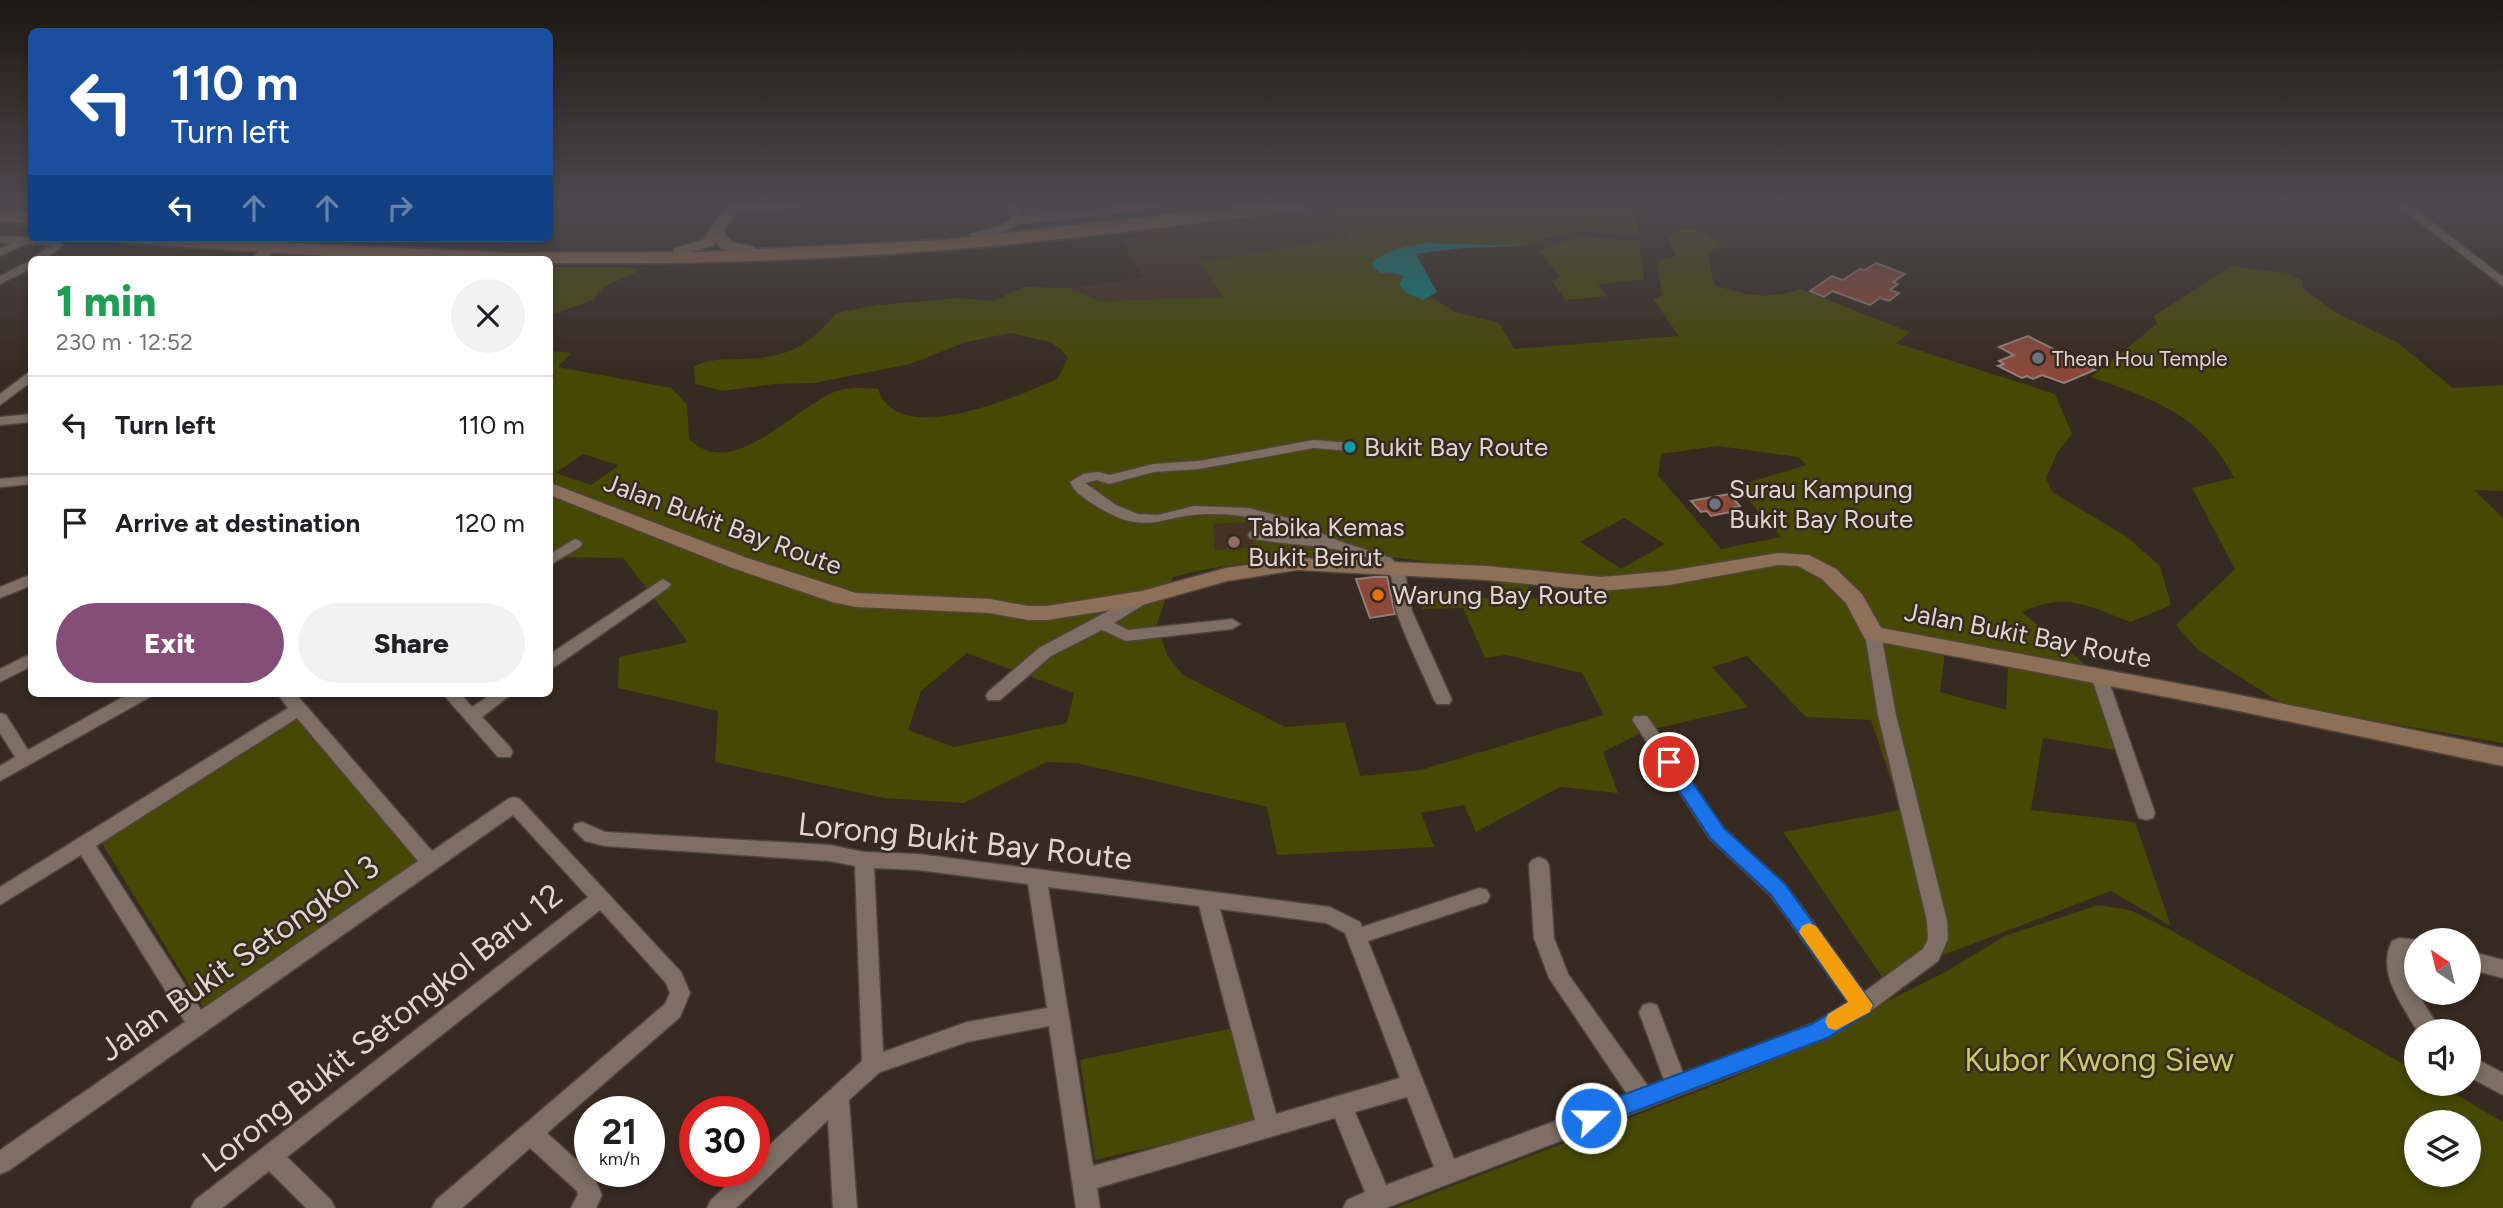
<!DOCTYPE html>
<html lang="en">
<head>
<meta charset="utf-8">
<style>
	:root { --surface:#fff; --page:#f2f2f2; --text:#202124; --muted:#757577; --line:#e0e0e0; --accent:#844e79 }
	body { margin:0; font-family:Figtree,sans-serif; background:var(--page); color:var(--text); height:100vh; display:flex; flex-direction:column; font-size:26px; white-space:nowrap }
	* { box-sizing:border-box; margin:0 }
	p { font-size:23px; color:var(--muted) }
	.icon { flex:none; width:38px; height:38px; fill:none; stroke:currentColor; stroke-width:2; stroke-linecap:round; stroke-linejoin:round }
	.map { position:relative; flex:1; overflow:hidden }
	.panel { position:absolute; left:28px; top:256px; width:525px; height:441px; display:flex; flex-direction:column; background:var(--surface); border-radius:10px; box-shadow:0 4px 10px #0003 }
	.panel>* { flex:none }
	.banner { position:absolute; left:28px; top:28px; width:525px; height:214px; border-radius:10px; box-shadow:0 4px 10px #0003; background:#1a4fa0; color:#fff; overflow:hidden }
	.needle { width:46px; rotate:325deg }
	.buttons { position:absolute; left:2404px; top:928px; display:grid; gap:14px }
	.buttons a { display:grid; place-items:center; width:77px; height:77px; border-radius:50%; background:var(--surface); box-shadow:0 4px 10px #0003; font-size:35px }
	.speed { position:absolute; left:574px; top:1096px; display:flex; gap:14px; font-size:35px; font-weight:700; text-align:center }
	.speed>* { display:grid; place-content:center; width:91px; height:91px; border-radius:50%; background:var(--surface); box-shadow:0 4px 10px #0003; line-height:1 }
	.speed small { font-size:18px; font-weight:400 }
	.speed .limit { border:10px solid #d22; background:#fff; color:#111 }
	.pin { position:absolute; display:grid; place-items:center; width:60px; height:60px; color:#fff; margin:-30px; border:4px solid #fff; border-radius:50%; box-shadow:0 2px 7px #0007 }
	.me { position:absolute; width:77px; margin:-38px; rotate:69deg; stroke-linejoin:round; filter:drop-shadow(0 0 5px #0008) }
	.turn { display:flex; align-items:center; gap:24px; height:147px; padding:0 28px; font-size:32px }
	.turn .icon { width:91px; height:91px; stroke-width:2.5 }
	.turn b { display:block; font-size:49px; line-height:60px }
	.lanes { display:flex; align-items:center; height:66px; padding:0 28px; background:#0003; justify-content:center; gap:35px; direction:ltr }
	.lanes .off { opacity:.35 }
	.round { display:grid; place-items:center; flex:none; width:74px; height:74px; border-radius:37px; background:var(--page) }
	.headline { display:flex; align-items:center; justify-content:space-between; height:119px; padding:0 28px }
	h1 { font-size:42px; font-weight:800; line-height:52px; color:#1e9e55 }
	.cta { display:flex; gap:14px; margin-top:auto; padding:14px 28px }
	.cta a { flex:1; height:80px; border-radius:42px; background:var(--accent); color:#fff; font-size:28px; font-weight:800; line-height:80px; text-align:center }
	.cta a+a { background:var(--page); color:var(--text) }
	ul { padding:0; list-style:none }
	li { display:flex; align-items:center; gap:21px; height:98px; padding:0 28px; border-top:2px solid var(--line) }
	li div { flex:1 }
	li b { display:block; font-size:26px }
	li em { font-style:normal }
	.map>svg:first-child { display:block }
	.built { fill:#453225 }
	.green { fill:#464804; fill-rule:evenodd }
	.water { fill:#038586 }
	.building { fill:#8c493a; stroke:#93807b; stroke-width:2 }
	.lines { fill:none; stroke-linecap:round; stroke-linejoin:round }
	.street-casing { stroke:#50453d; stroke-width:3 }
	.secondary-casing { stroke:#50453d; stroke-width:3 }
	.primary-casing { stroke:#50453d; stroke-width:4 }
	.street { fill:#7e6e64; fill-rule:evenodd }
	.secondary { fill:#8e6f58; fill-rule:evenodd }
	.primary { fill:#9e6f4c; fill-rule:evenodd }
	.route { fill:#1a73e8; stroke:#114b97; stroke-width:2 }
	.slow { fill:#f59e0b }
	.worship-dot { fill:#6b7280; stroke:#372a21; stroke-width:2.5 }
	.culture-dot { fill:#0f9aa8; stroke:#372a21; stroke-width:2.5 }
	.education-dot { fill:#8d6e63; stroke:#372a21; stroke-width:2.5 }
	.food-dot { fill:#e8710a; stroke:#372a21; stroke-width:2.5 }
	.labels { text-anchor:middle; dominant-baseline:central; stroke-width:5; stroke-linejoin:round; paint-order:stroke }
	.far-poi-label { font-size:21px; fill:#dfd6d0; stroke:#372a21; text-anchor:start }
	.poi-label { font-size:26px; fill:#dfd6d0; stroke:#372a21; text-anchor:start }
	.street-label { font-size:26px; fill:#dfd6d0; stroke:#372a21 }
	.near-street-label { font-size:32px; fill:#dfd6d0; stroke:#372a21 }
	.near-park-label { font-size:32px; fill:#c5cb66; stroke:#372a21 }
</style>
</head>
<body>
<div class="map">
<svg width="2503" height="1208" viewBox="0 0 2503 1208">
	<rect width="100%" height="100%" fill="#372a21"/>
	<path class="built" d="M1013,204h175l-165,19z
		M1336,204l13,33 -147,26 22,34 -123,4 -32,-13 74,-10 -22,-38 57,-13z
		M1250,522l4,27 -39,2 -3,-27z"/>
	<path class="green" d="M1336,204h299l4,30 -67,-3 -48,15 -96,-3 -16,2 -35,14 9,13 18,4 3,17 16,7 8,-3 24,15 44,11 15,26 165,-13 -25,-36 8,-5 -5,-34 19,-5 -8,-17 9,-9h23l23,15 -15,7 6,33c33,10 52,16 86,4l110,43 -14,11 159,51 17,40 -15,19 -11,25 6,14 75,45 33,29 11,39 -40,17c-45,-16 -63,-31 -109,-10l77,64 25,75 -81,-13 -12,72 104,12 36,104 -60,-35 -173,66 -49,30 -106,-155 118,-22 -30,-90 -65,-3 -59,-61 -35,11 36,40 -103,24 -42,21 15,41 -58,-6 -84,45 -12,-27 -43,8 13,34 -157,8 -10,-48 -190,-44 -30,-1 -83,41 -80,-5 -169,-36 3,-51 -100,-23 1,-31 69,-15 -65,-84 -73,-1v-206l21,2 -13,14 113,21 16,16 2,35c46,45 107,-36 151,-49 13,-3 25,-2 38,-1 20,61 140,7 179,-10l11,-21 -7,-9 -11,-7 -39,-9 -45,9 -56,22 -96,19 -39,1 -53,7 -27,-7 -1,-17c16,-9 30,-7 48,-8 45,-1 66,-12 94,-46l43,-8 80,-7 34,3 31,-14 45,1 32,13 122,-4 -22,-35 147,-25zM1718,446l80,11 9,8 -71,21 45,51 -60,12 -63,-74 3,-21zM583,454l35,11v1l-27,19 -35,-12zM1624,518l41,26 -44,25 -41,-27zM1250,522l4,26 -39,2 -2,-26zM1391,557l103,13 -6,28 -71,-8 5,19 41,-1 22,50 21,-3 76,18 22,42 -183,55 -61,6 -15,-54 -60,5 -102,-52 -16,-20 -10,-31 16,-47c72,-20 144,-18 218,-20zM1529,581l52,8 -2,17 -52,-9zM1945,652l63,16 -2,42 -66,-18zM967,653l107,40 -7,30 -113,24 -46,-17 13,-39z
		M1585,237l54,4 5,38 -46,5 9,12 -41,4 -14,-19 8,-4 -21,-26 33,-13z
		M2231,266l57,7 14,8v7l33,24 63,31 55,45 50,-3v106l-29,-1 29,28v225l-219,-38 -86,-55 -22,-25 59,-56 -43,-81 42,-10c-33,-65 -80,-78 -143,-101l66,-53 -3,-8z
		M550,267h79l10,4 -36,16 -10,13 -43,15z
		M308,706l133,154 -230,160 -113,-183z
		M2098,905l32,5 42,21 245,141v11h19l67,39v86h-1108l325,-125 107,-45 45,-29 75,-38 58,-35zM2417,1122h52v52h-52z
		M1233,1028l24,95 -162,37 -15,-100z"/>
	<path class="water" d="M1428,243l96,3 -61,2 -47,6 21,38 -14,8 -16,-7 -8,-8 5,-9 -17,-4 -6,1 -8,-6 -1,-4c13,-13 38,-18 56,-20z"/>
	<path class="building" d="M1876,263l29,11 -12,8 5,2 -8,6 9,3 -10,8 -9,-3 -10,7 -38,-14 -8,6 -14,-6 22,-15 11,4 17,-11 5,1z
		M2028,336l67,34 -31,13 -22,-8 -9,4 -6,-3 -5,2 -24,-12 6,-2 -5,-3 15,-6 -15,-8z
		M1729,494l11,12 -7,2 3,3 -25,5 -4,-5 -6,1 -10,-11z
		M1374,577h13l8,37 -25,4 -14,-39z"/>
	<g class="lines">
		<defs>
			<path id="street" d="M731,204h89l-5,3 -83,3 -5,-3z
				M1003,204h10l8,13 118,-13h34l-5,3 -148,17 -18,9 -32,5v-4l25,-6 17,-8z
				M2396,204h12l95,73v9z
				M0,236l55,3 9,6 -19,14h-13l19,-14 -25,-1 -26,12v-7l11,-6 -11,-1z
				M32,260v8l-32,16v-8z
				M32,370v11l-32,24v-11z
				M32,414v8l-32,3v-8z
				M1314,440l36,3 7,4 -7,4 -36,-3 -115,21 -45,3 -45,12 -12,-4 -12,3 31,22 22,9 20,1 36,-9 54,2 40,10 51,23 52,17 14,16 7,37 40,89 -3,4h-12l-3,-4c-12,-30 -28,-59 -38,-90 -4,-11 0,-27 -7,-37 -17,-29 -109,-27 -139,-35l-2,-3 2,-3 5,-2 48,5c-28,-13 -58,-21 -90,-21 -54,-1 -64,26 -120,-10 -9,-6 -19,-12 -23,-22l13,-8 15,-2 12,3 43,-11 46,-3z
				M32,476v8l-32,3v-8z
				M575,539l5,2 2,3 -2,3 -30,18v-11z
				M32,574v11l-32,13v-11z
				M663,579l8,5 -3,4 -112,78 -6,2v-14z
				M1142,593l6,1 2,4 -2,4 -34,21 14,7 104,-11 8,5 -8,5 -106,12 -24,-11 -51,26 -51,44h-12l-2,-4 2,-4 51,-44z
				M1873,629l8,5 15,81 51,206 1,18 -10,22 -69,51 -41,26 -442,170h-43l4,-8 18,-8 -30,-74 -238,70 3,20h-24l-27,-182 -82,16 -87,30 -31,28 8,108h-24l-5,-88 -92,88h-29l4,-8 31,-29h12v-12l108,-98 -7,-195 -25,-5 -225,-15 -20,-5 -12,-12 2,-5 7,-2 23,10 225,13 34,7 54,2 412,53 30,15 2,5 118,-39 7,2 3,6 -3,6 -119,39 86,218 173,-65 -78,-116 -15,-40 -5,-73 3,-5 7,-3 7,3 3,5 5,73 14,36 80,112 16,-6 -25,-68 4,-7 7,-2 7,2 26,68 129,-49 36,-22 -77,-106 -61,-57 -75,-115 -3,-4 3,-4h12l77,113 61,55 79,108 59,-43 5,-10 -1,-18 -49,-206 -13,-81zM874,868l44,2 110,14 19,124 -80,14 -84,30zM1048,887l151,19 56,214 -162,46zM1220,909l106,14 19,10 55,145 -124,36zM1407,1097l27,70 -48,18 -31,-73z
				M32,653v13l-32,16v-13z
				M2099,670l6,2 2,4 48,137 -2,5 -7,2 -7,-2 -2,-5 -46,-137 2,-4z
				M130,693h22l-2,4 -150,84v-15l15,-9 -15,-24v-20l6,2 22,35z
				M277,693h18l137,158 76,-52 6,-2 6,2 161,173 9,21 -10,24 -133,116 46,42 9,20 -6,13h-25l7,-14 -1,-3 -47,-43 -68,60h-30l4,-8 229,-196 5,-11 -4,-10 -66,-73 -313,247 44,43 4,8h-29l-37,-37 -47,37h-31l4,-8 393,-303 -75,-82 -505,356 -8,3v-24l185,-128 -104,-167 -81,50v-18l288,-179zM297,718l121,143 -217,149 -105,-164z
				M442,693h18l12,14 21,-14h20l-31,24 28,30 3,5 -3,5h-12z
				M2399,938l22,2h-4v16h-10c-1,29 21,49 33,75h-23c-15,-27 -41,-59 -25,-90z
				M2469,951l34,9v18l-34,-9z
				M2469,1055l34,18v22l-34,-18z"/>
			<path id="secondary" d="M727,204h14l-18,27 9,11 22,5 2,3 -2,3 -32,-4 -6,-7 -3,4 -33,9 -5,-1 -2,-3 2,-3 28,-8z
				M268,246l7,4 -8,9h-16l12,-12z
				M550,483l194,74 112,36 134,6 38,7h19l95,-15 84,-23 71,-10 190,8 114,11 68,-6 109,-18 31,2 27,14 26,25 19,34 348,65 274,55v18l-274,-57 -364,-70 -19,-36 -24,-24 -24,-13 -20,-1 -109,20 -68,6 -114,-11 -190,-10 -70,11 -85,24 -95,15h-19l-38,-7 -134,-6 -24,-5 -102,-35 -180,-72z"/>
			<path id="primary" d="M1264,204h49l-8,5c-121,15 -242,32 -363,41 -131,11 -262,14 -392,13v-4h-172l-256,-16 -9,-5h78l315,15 193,-1 244,-12z
				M0,211l32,3v10l-32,-3z"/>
		</defs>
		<use href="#street" class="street-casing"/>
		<use href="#secondary" class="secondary-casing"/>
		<use href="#primary" class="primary-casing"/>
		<use href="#street" class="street"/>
		<use href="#secondary" class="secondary"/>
		<use href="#primary" class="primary"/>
	</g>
	<linearGradient id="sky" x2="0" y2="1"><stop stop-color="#1e1712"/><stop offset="0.55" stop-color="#4d4a4e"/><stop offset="1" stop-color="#4d4a4e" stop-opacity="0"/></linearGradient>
	<rect width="2503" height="373" fill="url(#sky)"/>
	<path class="route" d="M1669,755l6,2 49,71 61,56 88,121 -3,7 -43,26 -236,90 -8,-3 -3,-7 3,-8 229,-86 36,-22 -77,-107 -60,-56 -51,-77 2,-5z"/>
	<path class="slow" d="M1809,923l7,3 57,79 -3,7 -34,18 -8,-2 -3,-7 3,-7 20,-12 -49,-70 3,-6z"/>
	<g class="worship-dot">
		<circle cx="2038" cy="358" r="7"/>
		<circle cx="1715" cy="504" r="7"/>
	</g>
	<circle class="culture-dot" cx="1350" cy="447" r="7"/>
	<circle class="education-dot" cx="1234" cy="542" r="7"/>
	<circle class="food-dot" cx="1378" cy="595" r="7"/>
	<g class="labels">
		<g class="far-poi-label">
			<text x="2052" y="358">Thean Hou Temple</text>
		</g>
		<g class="poi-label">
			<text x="1364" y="447">Bukit Bay Route</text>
			<text x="1729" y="489">Surau Kampung<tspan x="1729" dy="30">Bukit Bay Route</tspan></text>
			<text x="1248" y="527">Tabika Kemas<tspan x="1248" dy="30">Bukit Beirut</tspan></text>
			<text x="1392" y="595">Warung Bay Route</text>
		</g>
		<g class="street-label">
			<text transform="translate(723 524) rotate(20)">Jalan Bukit Bay Route</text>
			<text transform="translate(2028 635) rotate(11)">Jalan Bukit Bay Route</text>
		</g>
		<g class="near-street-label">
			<text transform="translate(965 841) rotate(6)">Lorong Bukit Bay Route</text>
			<text transform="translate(239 958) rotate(-35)">Jalan Bukit Setongkol 3</text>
			<text transform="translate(382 1028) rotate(-38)">Lorong Bukit Setongkol Baru 12</text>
		</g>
		<g class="near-park-label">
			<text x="2099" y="1060">Kubor Kwong Siew</text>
		</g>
	</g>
</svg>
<div class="buttons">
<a><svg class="needle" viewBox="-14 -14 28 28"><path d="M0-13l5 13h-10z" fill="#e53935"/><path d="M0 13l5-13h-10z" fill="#757577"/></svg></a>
<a><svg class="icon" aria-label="sound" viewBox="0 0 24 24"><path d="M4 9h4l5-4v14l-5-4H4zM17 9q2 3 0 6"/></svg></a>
<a><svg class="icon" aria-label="layers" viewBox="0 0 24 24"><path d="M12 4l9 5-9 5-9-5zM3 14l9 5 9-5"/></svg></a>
</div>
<div class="speed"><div>21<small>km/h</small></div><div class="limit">30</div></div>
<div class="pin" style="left:1669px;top:762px;background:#d93025"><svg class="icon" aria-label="arrive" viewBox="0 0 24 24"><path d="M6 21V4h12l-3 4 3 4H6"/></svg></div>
<svg class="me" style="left:1591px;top:1118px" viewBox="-20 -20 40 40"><circle r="17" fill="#1a73e8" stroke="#fff" stroke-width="3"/><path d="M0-11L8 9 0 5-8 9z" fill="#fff"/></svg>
<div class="banner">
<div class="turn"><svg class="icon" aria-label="left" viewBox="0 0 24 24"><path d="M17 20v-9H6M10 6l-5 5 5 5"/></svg><div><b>110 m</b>Turn left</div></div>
<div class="lanes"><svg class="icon" aria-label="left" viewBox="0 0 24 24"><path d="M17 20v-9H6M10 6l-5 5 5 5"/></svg><svg class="icon off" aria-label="ahead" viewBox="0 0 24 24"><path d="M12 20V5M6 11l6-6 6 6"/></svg><svg class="icon off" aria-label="ahead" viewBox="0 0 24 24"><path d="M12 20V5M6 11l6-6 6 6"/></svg><svg class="icon off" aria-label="right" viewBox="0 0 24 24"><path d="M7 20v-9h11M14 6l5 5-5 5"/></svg></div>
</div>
<section class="panel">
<div class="headline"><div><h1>1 min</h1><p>230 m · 12:52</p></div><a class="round"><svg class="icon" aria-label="close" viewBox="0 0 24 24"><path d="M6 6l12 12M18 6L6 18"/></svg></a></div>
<ul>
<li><svg class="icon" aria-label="left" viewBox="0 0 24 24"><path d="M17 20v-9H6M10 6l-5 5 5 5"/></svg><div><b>Turn left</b></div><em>110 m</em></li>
<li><svg class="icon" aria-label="arrive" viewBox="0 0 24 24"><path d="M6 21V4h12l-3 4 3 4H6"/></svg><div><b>Arrive at destination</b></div><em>120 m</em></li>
</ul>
<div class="cta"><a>Exit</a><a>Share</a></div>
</section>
</div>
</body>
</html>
